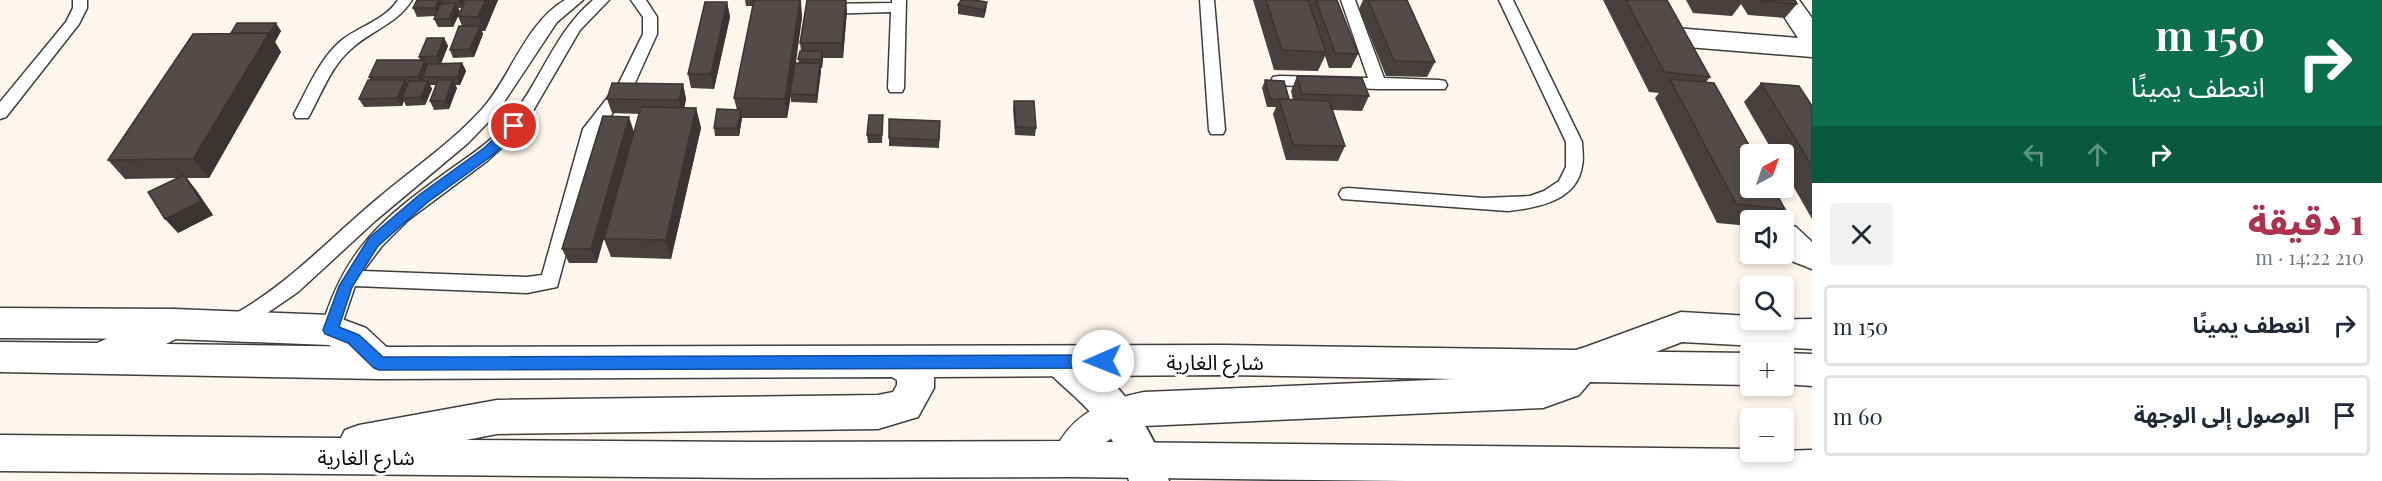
<!DOCTYPE html>
<html lang="ar">
<head>
<meta charset="utf-8">
<style>
	:root { --surface:#fff; --page:#f2f2f3; --text:#1f2937; --muted:#747a83; --line:#e0e1e3; --accent:#ac3350 }
	body { margin:0; font-family:"Playfair Display","Noto Sans Arabic",serif; background:var(--page); color:var(--text); direction:rtl; height:100vh; display:flex; flex-direction:column; font-size:22px; white-space:nowrap }
	* { box-sizing:border-box; margin:0 }
	p { font-size:20px; color:var(--muted) }
	.icon { flex:none; width:33px; height:33px; fill:none; stroke:currentColor; stroke-width:2; stroke-linecap:round; stroke-linejoin:round }
	.map { position:relative; flex:1; overflow:hidden; direction:ltr }
	.drawer { display:flex; flex-direction:column; background:var(--surface); width:570px }
	.drawer>* { flex:none }
	.top-card { background:#0b6e4f; color:#fff; overflow:hidden }
	.needle { width:39px; rotate:40deg }
	.fabs { position:absolute; left:1740px; top:144px; display:grid; gap:12px }
	.fabs a { display:grid; place-items:center; width:54px; height:54px; border-radius:6px; background:var(--surface); box-shadow:0 3px 9px #0003; font-size:30px }
	.pin { position:absolute; display:grid; place-items:center; width:51px; height:51px; color:#fff; margin:-26px; border:3px solid #fff; border-radius:50%; box-shadow:0 2px 6px #0007 }
	.me { position:absolute; width:66px; margin:-33px; rotate:269deg; stroke-linejoin:round; filter:drop-shadow(0 0 4px #0008) }
	.turn { display:flex; align-items:center; gap:21px; height:126px; padding:0 18px; font-size:27px }
	.turn .icon { width:78px; height:78px; stroke-width:2.5 }
	.turn b { display:block; font-size:42px; line-height:51px }
	.lanes { display:flex; align-items:center; height:57px; padding:0 18px; background:#0003; justify-content:center; gap:30px; direction:ltr }
	.lanes .off { opacity:.35 }
	.round { display:grid; place-items:center; flex:none; width:63px; height:63px; border-radius:6px; background:var(--page) }
	.headline { display:flex; align-items:center; justify-content:space-between; height:102px; padding:0 18px }
	h1 { font-size:36px; font-weight:800; line-height:45px; color:var(--accent) }
	ul { padding:0; list-style:none }
	li { display:flex; align-items:center; gap:18px; height:81px; margin:0 12px 9px; padding:0 6px; border:3px solid var(--line); border-radius:6px }
	li div { flex:1 }
	li b { display:block; font-size:22px }
	li em { font-style:normal }
	main { display:flex; flex:1; min-height:0 }
	.map>svg:first-child { display:block }
	.lines { fill:none; stroke-linecap:round; stroke-linejoin:round }
	.service-casing { stroke:#3e3e3e; stroke-width:3 }
	.minor-casing { stroke:#3e3e3e; stroke-width:3 }
	.tertiary-casing { stroke:#3e3e3e; stroke-width:3 }
	.service { fill:#fff; fill-rule:evenodd }
	.minor { fill:#fff; fill-rule:evenodd }
	.tertiary { fill:#fff; fill-rule:evenodd }
	.wall { fill:#47403f }
	.shaded-wall { fill:#3a3433 }
	.building { fill:#534b49; stroke:#3a3433; stroke-width:1.5 }
	.route { fill:#1a73e8; stroke:#114b97; stroke-width:1.5 }
	.labels { text-anchor:middle; dominant-baseline:central; stroke-width:6; stroke-linejoin:round; paint-order:stroke }
	.street-label { font-size:21px; fill:#0b0b0b; stroke:#fff }
</style>
</head>
<body>
<main>
<section class="drawer">
<div class="top-card">
<div class="turn"><svg class="icon" aria-label="right" viewBox="0 0 24 24"><path d="M7 20v-9h11M14 6l5 5-5 5"/></svg><div><b>150 m</b>انعطف يمينًا</div></div>
<div class="lanes"><svg class="icon off" aria-label="left" viewBox="0 0 24 24"><path d="M17 20v-9H6M10 6l-5 5 5 5"/></svg><svg class="icon off" aria-label="ahead" viewBox="0 0 24 24"><path d="M12 20V5M6 11l6-6 6 6"/></svg><svg class="icon" aria-label="right" viewBox="0 0 24 24"><path d="M7 20v-9h11M14 6l5 5-5 5"/></svg></div>
</div>
<div class="headline"><div><h1>1 دقيقة</h1><p>210 m · 14:22</p></div><a class="round"><svg class="icon" aria-label="close" viewBox="0 0 24 24"><path d="M6 6l12 12M18 6L6 18"/></svg></a></div>
<ul>
<li><svg class="icon" aria-label="right" viewBox="0 0 24 24"><path d="M7 20v-9h11M14 6l5 5-5 5"/></svg><div><b>انعطف يمينًا</b></div><em>150 m</em></li>
<li><svg class="icon" aria-label="arrive" viewBox="0 0 24 24"><path d="M6 21V4h12l-3 4 3 4H6"/></svg><div><b>الوصول إلى الوجهة</b></div><em>60 m</em></li>
</ul>
</section>
<div class="map">
<svg width="1812" height="481" viewBox="0 0 1812 481">
	<rect width="100%" height="100%" fill="#fdf6ec"/>
	<g class="lines">
		<defs>
			<path id="service" d="M73,0h14v8l-8,16 -73,93 -6,2v-17l66,-80 7,-14z
				M398,0h14c-16,25 -41,30 -62,50 -20,18 -29,45 -42,68h-12l-2,-4c14,-25 25,-55 48,-74 18,-14 43,-20 56,-40z
				M565,0h18l-26,22 -61,92 -28,29 -93,78 -77,71 -53,36 -7,2 -7,-2 -3,-6 3,-6c56,-30 97,-76 145,-116 36,-31 76,-57 107,-92 29,-34 43,-85 82,-108z
				M593,0h16l-29,30 -50,86 -19,23 -24,22 -79,59 -26,26 -19,25 164,6 15,-2 41,-146 36,-46 24,-49v-17l-12,-17h15l11,17v17l-23,51 -35,46 -42,156 -30,6 -172,-7 -17,50 -7,2 -7,-2 -3,-6c23,-81 62,-112 127,-159 21,-15 43,-29 60,-49 32,-39 46,-89 85,-122z
				M892,0h14l-2,88 -2,4h-12l-2,-4 3,-76 -68,2 -7,-5 7,-5 69,-1z
				M1200,0h14l11,130 -2,4h-12l-2,-4z
				M1341,0h14l29,78 55,2 6,1 2,4 -2,4h-67l-105,-4 -2,-4 2,-4 6,-1 89,2z
				M1499,0h14l69,142c0,8 2,16 0,24 -5,35 -45,42 -74,45l-166,-12 -3,-5 3,-5 6,-1 136,10 46,-2 14,-5 15,-10 7,-14v-25z"/>
			<path id="minor" d="M1773,0h26l13,18v39l-137,-11 -10,-3 -4,-6 4,-6 10,-3 123,10z
				M1784,223l12,4 16,15v27l-28,-11 -4,-4h4z
				M0,308l174,1 157,6 35,13 26,24 5,11 -5,11c-31,11 -37,-18 -63,-29l-155,-6 -174,-1z
				M1681,312l69,4v4l62,-1v30l-130,-7 -100,38 -13,-5 -5,-11 5,-11z
				M1061,346c50,18 95,85 108,135h-40c-8,-35 -29,-61 -55,-85 -11,-11 -24,-19 -31,-34l5,-11z"/>
			<path id="tertiary" d="M174,309l12,5 6,10 -6,10 -20,10 213,3 846,-2 351,5 6,-2 6,3 162,2v32l-160,-3 -11,13 -36,13 -399,18 -21,5 -17,11 644,7v3l62,-2v31h-406l-335,-4 -321,1 -750,-7v-36l341,3 4,-8 14,-5 138,-25 381,-5 15,-3 4,-7v-5l-5,-3 -513,2 -379,-7v-30l97,1zM1225,375l229,4 -310,13c-34,7 -65,18 -84,49l-310,1 -284,-2 31,-6 381,-5 40,-12 16,-29v-11z
				M1784,353l28,1v32l-28,-2z"/>
		</defs>
		<use href="#service" class="service-casing"/>
		<use href="#minor" class="minor-casing"/>
		<use href="#tertiary" class="tertiary-casing"/>
		<use href="#service" class="service"/>
		<use href="#minor" class="minor"/>
		<use href="#tertiary" class="tertiary"/>
	</g>
	<path class="wall" d="M417,0h48l-3,8h-4l2,4 -7,15h-15l-4,-8 1,-3 -18,1 -4,-9z
		M466,0h32l-13,31h-3l1,3 -9,23 -21,1 -3,-8 12,-24 -4,-10z
		M745,0h56l1,17 -6,46h3l-1,-4 3,-8 -1,-8 47,-33 -4,48h-20l-1,10h-1l-4,35 -26,-1v-6l-4,22h-45l-3,18h-24l-1,-8 23,-18 -3,-12 19,-92h-7z
		M1253,0h84l21,54 -7,14h-22l-4,-12 -7,15 -44,-1z
		M1363,0h44l28,62 -8,15 -41,-1 -27,-67z
		M1603,0h64l43,77 -4,5 79,127 -12,11h-23v6l-33,-3 -62,-125 4,-5 -10,-1z
		M1686,0h109l2,4 -12,14 -37,-3 -7,-11 -9,12 -39,-3z
		M727,2l3,15 -16,72 -23,-1 -3,-14z
		M987,2l-1,8 -2,8 -26,-4v-9z
		M281,31l-6,11 6,10 -72,126h-22l9,12 17,25 -35,18 -1,-55 -52,1 -17,-19 123,-127z
		M444,38l4,8 -7,18 21,-1 4,8 -6,14h-5l2,3 -8,21 -15,1 -4,-9 7,-16h-7l2,4 -7,16 -19,1 -2,-5 -2,5 -38,1 -5,-8 11,-19 -1,-3 51,-17 -1,-3z
		M1297,76l72,20 -7,15 -29,-1 12,36 -7,15 -52,-1 -13,-46 3,-7h-9l-5,-19 3,-8 24,20h4l-2,-9z
		M1761,83l51,23v113l-28,-49v-16h-10l-30,-52z
		M683,84l3,15 -2,9h12l5,20 -30,131 -60,-2 -7,-18 35,-125 -27,-1 -5,-14z
		M1014,101l22,27 -1,8 -20,-1 -2,-26z
		M883,115l-1,28h-14l-1,-8z
		M603,116l-6,147h-28l-7,-14z
		M940,121l-1,27 -50,-2v-8z"/>
	<path class="shaded-wall" d="M439,0h7h-4l2,4 -5,12 -4,-8z
		M458,0h7l-3,8z
		M486,0h12l-13,31 -7,-14z
		M800,0l2,17 -15,101 -2,-19z
		M846,0l1,10 -4,48 -1,-15z
		M727,2l3,15 -16,72 -3,-15z
		M987,2l-1,8 -2,8v-8z
		M456,3l4,9 -7,15 -4,-8z
		M276,23l5,8 -6,11 6,10 -72,126 -16,-19 76,-126z
		M480,26l3,8 -9,23 -4,-8z
		M444,38l4,8 -8,19 -3,-9z
		M822,51l1,9 -1,8 -1,-8z
		M425,60l4,8 -6,9 1,3 -2,5 -4,-8z
		M462,63l4,8 -6,14 -3,-8z
		M820,63l1,9 -4,31 -1,-8z
		M405,80l5,8 -8,10 2,3 -2,5 -5,-8z
		M453,80l4,8 -8,21 -4,-8z
		M428,81l4,8 -7,16 -4,-8z
		M683,84l3,15 -3,16 -4,-15z
		M696,108l5,20 -30,131 -5,-19z
		M741,110l1,8 -3,18 -2,-8z
		M629,117l5,15 -37,131 -6,-14z
		M184,175l12,15 17,25 -35,18 -13,-14z"/>
	<path class="building" d="M417,0h22l-4,8h-22z
		M466,0h20l-8,17 -20,-1z
		M754,0h46l-15,99 -51,-1z
		M807,0h39l-4,43h-42z
		M961,0h13l13,2 -3,8 -26,-5z
		M1266,0h42l18,52 -44,-2z
		M1316,0h21l21,54 -23,-1z
		M1368,0h39l28,62 -41,-1z
		M1626,0h41l43,77 -46,-5z
		M1760,0h35l2,4 -37,-3z
		M705,2h22l-16,72h-23z
		M456,3l-7,16h-15l7,-15z
		M237,23h39l-7,11v-1h-38z
		M459,26h21l-10,23 -20,1z
		M269,33l-76,126 -85,1 85,-126z
		M427,38h17l-7,18 -18,1z
		M800,51h22l-1,9 -23,-1z
		M377,60h48l-7,17h-49z
		M462,63l-5,14h-34l5,-13z
		M795,63h25l-4,32 -26,-1z
		M1297,76l65,2 7,18 -67,-2z
		M1670,79l44,4 40,71h-4v34h23l12,21 -49,-5z
		M368,80h37l-8,18 -38,1z
		M438,80h15l-8,21h-15z
		M1265,80l19,1 5,18h-19z
		M409,81h19l-7,16 -19,1z
		M612,83l71,1 -4,16 -72,-1z
		M1761,83l38,3 13,20v60z
		M1279,99l50,2 16,45 -52,-1z
		M1014,101h20l2,27 -20,-1z
		M641,107l55,1 -30,132 -62,-1z
		M717,109l24,1 -4,18h-23z
		M869,115h14l-1,20h-15z
		M603,116l26,1 -38,132h-29z
		M889,119l51,2 -1,19 -50,-2z
		M184,175l17,26 -36,18 -17,-27z"/>
	<path class="route" d="M514,121l7,5 -2,3 -26,26 -65,47 -50,44 -26,41 -13,40 20,8 24,22 720,-2 5,2 2,4 -2,5 -5,2 -724,2 -5,-2 -26,-25 -23,-9 -2,-4 16,-44 30,-48 50,-43 65,-47 26,-25z"/>
	<g class="labels">
		<g class="street-label">
			<text x="1215" y="361">شارع الغارية</text>
			<text x="366" y="456">شارع الغارية</text>
		</g>
	</g>
</svg>
<div class="fabs">
<a><svg class="needle" viewBox="-14 -14 28 28"><path d="M0-13l5 13h-10z" fill="#e53935"/><path d="M0 13l5-13h-10z" fill="#747a83"/></svg></a>
<a><svg class="icon" aria-label="sound" viewBox="0 0 24 24"><path d="M4 9h4l5-4v14l-5-4H4zM17 9q2 3 0 6"/></svg></a>
<a><svg class="icon" aria-label="search" viewBox="0 0 24 24"><circle cx="10" cy="10" r="6"/><path d="M15 15l6 6"/></svg></a>
<a>+</a>
<a>−</a>
</div>
<div class="pin" style="left:514px;top:126px;background:#d93025"><svg class="icon" aria-label="arrive" viewBox="0 0 24 24"><path d="M6 21V4h12l-3 4 3 4H6"/></svg></div>
<svg class="me" style="left:1103px;top:361px" viewBox="-20 -20 40 40"><circle r="19" fill="#fff"/><path d="M0-13L10 11 0 6-10 11z" fill="#1a73e8"/></svg>
</div>
</main>
</body>
</html>
